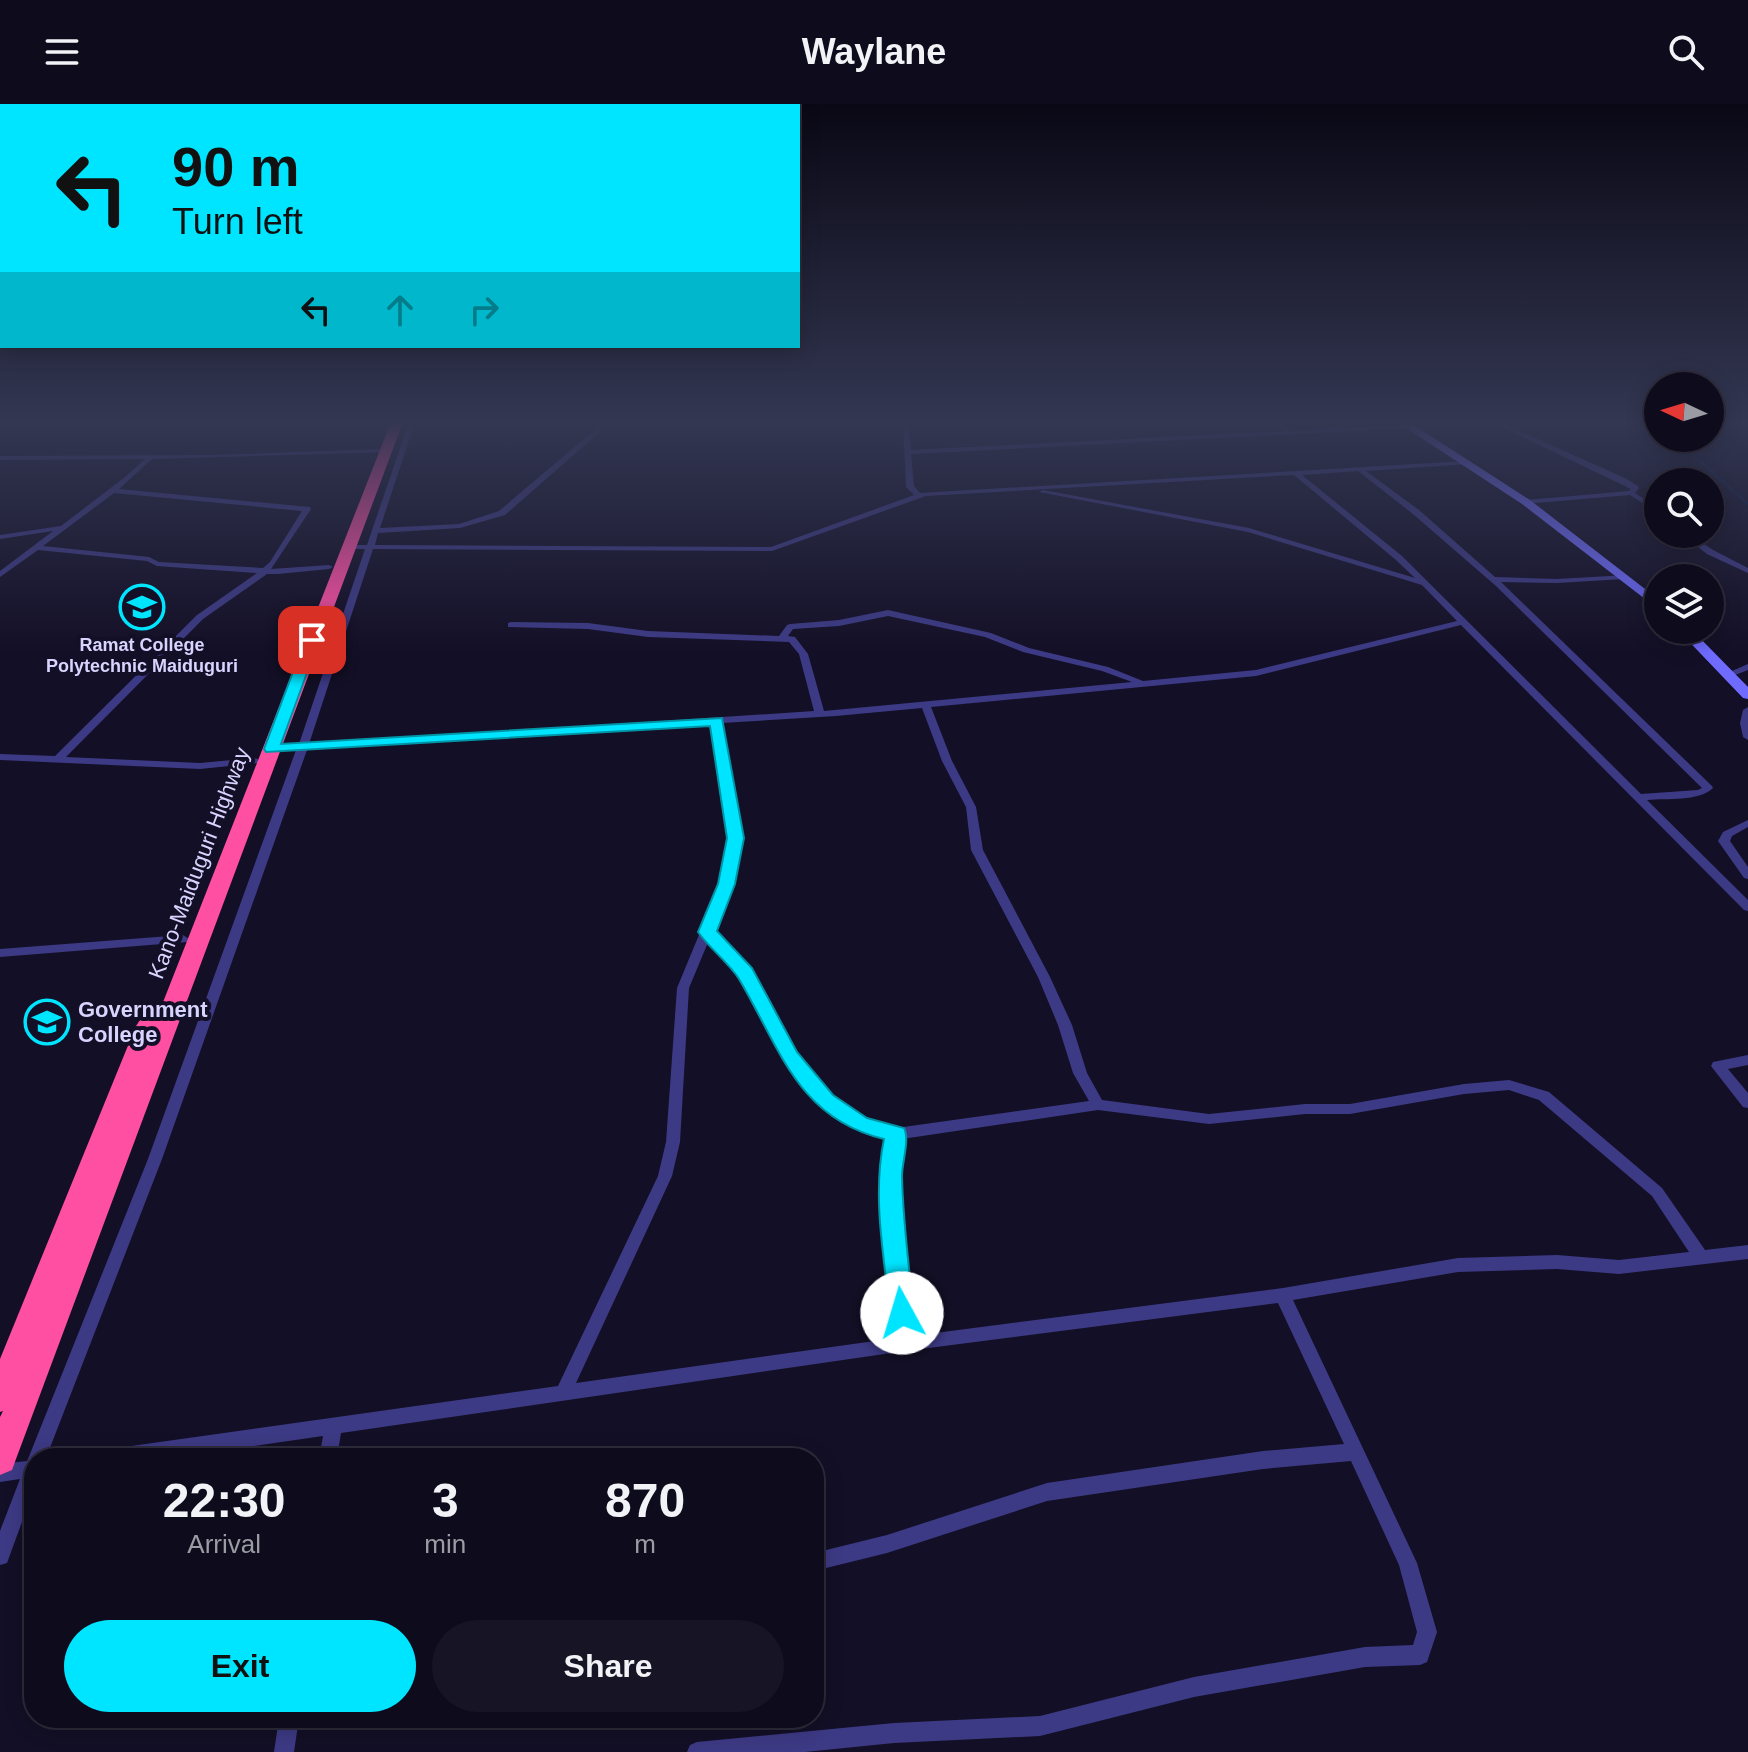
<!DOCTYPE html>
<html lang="en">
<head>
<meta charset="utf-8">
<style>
	body { margin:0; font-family:Helvetica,sans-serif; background:#171425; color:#f1f3f6; height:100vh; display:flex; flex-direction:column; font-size:30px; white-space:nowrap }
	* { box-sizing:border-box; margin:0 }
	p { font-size:26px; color:#9b9ba3 }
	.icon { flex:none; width:44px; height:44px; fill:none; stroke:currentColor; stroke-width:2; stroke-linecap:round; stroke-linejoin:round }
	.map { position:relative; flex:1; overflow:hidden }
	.panel { position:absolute; left:24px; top:1344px; width:800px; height:280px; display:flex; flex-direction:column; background:#0e0b1c; border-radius:32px; box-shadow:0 4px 20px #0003,0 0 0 2px #2e2b3b }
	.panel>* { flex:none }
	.top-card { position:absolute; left:0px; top:0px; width:800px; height:244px; box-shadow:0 4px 20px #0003,0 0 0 2px #2e2b3b; background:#00e5ff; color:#111; overflow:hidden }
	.needle { width:52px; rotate:274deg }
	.fabs { position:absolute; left:1644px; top:268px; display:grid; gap:16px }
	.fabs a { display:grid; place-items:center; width:80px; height:80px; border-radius:50%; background:#0e0b1c; box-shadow:0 4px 20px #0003,0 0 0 2px #2e2b3b; font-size:40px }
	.pin { position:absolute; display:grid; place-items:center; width:68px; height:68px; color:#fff; margin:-34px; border-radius:16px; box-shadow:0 4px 12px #0006 }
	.me { position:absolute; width:88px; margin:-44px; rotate:354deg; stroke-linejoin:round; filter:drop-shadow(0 0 6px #0008) }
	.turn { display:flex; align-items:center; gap:28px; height:168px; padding:0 40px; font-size:36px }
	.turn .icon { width:104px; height:104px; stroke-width:2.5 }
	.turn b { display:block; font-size:56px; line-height:68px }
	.lanes { display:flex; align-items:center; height:76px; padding:0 40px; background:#0003; justify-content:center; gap:40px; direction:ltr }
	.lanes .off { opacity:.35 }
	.eta { display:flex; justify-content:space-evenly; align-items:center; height:136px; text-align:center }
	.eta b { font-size:48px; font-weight:700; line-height:56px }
	.primary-button { display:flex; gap:16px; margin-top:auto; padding:16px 40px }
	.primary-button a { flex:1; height:92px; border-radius:48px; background:#00e5ff; color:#111; font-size:32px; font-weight:700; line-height:92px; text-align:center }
	.primary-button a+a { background:#171425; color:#f1f3f6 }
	header { display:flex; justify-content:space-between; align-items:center; height:104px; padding:0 40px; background:#0e0b1c; font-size:36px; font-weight:700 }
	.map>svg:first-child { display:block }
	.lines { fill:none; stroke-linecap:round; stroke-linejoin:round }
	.stream { stroke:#0a1f44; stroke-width:2 }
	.street { fill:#3d3a85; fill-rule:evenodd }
	.secondary { fill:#6f6bff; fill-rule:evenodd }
	.highway { fill:#ff4fa3; fill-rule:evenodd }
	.route { fill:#00e5ff; stroke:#0095a6; stroke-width:2 }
	.labels { text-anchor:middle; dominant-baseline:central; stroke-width:8; stroke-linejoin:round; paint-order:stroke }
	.far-poi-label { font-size:18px; font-weight:bold; fill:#d9d4ff; stroke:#130f26 }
	.street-label { font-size:22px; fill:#d9d4ff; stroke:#130f26 }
	.poi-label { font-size:22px; font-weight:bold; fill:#d9d4ff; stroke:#130f26; text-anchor:start }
</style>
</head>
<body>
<header><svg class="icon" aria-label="menu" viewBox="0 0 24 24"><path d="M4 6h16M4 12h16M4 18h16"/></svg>Waylane<svg class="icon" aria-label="search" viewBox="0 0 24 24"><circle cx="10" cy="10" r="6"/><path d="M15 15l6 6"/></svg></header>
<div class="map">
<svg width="1748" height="1648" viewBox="0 0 1748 1648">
	<rect width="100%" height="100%" fill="#130f26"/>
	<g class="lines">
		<path class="stream" d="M1587 318 1658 330
			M1668 334 1690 348 1748 400"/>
		<path class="street" d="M409 318H415L380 424 459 420 499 407 604 318H611L505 411 460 424 378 429 375 441 771 443 914 391 906 383 903 318H909L911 346 1283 327 1275 318H1282L1290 327 1410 321 1413 323 1412 324 911 350 914 382 920 389 1467 357 1469 358V360L1366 367 1419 406 1495 473 1557 475 1627 471 1628 473 1624 475 1557 479 1501 478 1712 682 1713 684C1698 698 1667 694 1647 696L1748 796V807L1744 806 1461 521 1256 572 931 603 952 657 976 703 983 746 1050 873 1072 921 1087 969 1102 996 1209 1010 1305 1000H1350L1464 980 1509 976 1549 988 1662 1084 1705 1146 1748 1141V1155L1619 1170 1557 1165 1458 1168 1293 1196 1417 1459 1437 1528 1427 1558 1420 1561 1365 1563 1194 1593 1040 1632 894 1639 805 1648H687L690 1641 697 1638 894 1619 1040 1612 1194 1573 1365 1543 1413 1541 1417 1528 1399 1461 1351 1357 1263 1365 1047 1397 887 1449 814 1467V1449L887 1431 1047 1379 1263 1347 1344 1340 1278 1199 905 1247 341 1329 337 1354H319L323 1332 170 1354H101L104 1348 110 1345 558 1282 658 1072 666 1038 677 884 720 780 730 734 713 620 307 646 162 1055 46 1354H34V1385L7 1459 0 1461V1427L20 1375 0 1378V1360L27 1357 28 1355 148 1055 296 646 271 648 266 645 271 642 299 640 365 445H348L344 443 348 441H367ZM1358 367 1413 410 1496 482 1702 684 1698 686 1641 690 1402 452 1302 371ZM1294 371 1396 456 1415 474 1249 424 1043 386 1039 388 1248 428 1422 481 1457 517 1256 566 1143 577 1108 563 1029 544 991 529 888 506 839 516 790 520 787 521 779 532 648 527 588 519 511 518 508 519V523L588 525 648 533 789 538 799 550 814 607 309 640 373 445 772 447 926 392ZM888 512 985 533 1023 548 1102 567 1132 578 824 607 808 550 795 533 788 532 793 525 839 522ZM922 604 942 657 966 703 971 746 1038 873 1058 921 1073 969 1089 997 896 1024 865 1017 831 992 794 949 749 866 713 826 732 780 742 734 722 619 836 612ZM709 836 740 871 784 955 821 1000 856 1025 888 1034C878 1101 889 1167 896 1234L576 1279 672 1072 680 1038 689 884ZM1509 986 1539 996 1652 1092 1689 1148 1619 1156 1557 1151 1458 1154 1283 1184 912 1232C904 1166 893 1101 902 1035L1098 1006 1209 1020 1305 1010H1350L1464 990Z
			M1491 318H1499L1625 374 1638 382 1639 384 1635 389 1658 404V409L1630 391 1523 400 1522 398 1526 396 1629 387 1631 385Z
			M386 345 388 346V348L152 355 119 385 310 403 311 405 271 465 329 461 333 463 329 465 278 470H267L203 515 66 653 200 659 254 654 258 655V659L200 665 0 656V650L55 652 197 511 257 469 157 462 147 457 38 446 0 473V467L53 427 0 435V431L61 422 125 373 145 355 0 356V352L211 351ZM114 389 302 407 270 458 263 464 159 458 149 453 43 442Z
			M1681 430H1690L1713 446 1748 464V469L1707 450Z
			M1748 560V566L1730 573 1725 570Z
			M1748 603V636L1743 633 1740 619 1743 606Z
			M1748 716V723L1732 732 1730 737 1748 763V775L1744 774 1718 737 1723 728Z
			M183 831 189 835 187 838 0 853V845Z
			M1748 951V961L1728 965 1748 989V1004L1743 1003 1711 962 1713 958Z
			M279 1614H299L294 1648H274Z"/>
		<path class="secondary" d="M1397 318H1409L1530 396 1658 495V505L1522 400Z
			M1678 526H1692L1748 583V595L1743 594Z"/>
		<path class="highway" d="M391 318H403L16 1355 12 1366 0 1371V1313L3 1307 0 1308V1255L136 922 140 916 148 913 156 916Z"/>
	</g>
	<linearGradient id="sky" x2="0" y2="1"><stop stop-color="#0a0815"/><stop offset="0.58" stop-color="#333752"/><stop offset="1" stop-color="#333752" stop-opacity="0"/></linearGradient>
	<rect width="1748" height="549" fill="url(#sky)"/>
	<path class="route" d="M312 532 319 536 281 640 722 614 744 734 735 780 717 827 752 864 797 948 833 991 867 1014 904 1024C910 1036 902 1058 902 1072 903 1119 909 1164 914 1209L911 1217 902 1220 893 1217 890 1209C884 1152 872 1092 884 1035 797 1014 780 944 739 875 728 858 710 845 698 828L718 780 727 734 710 622 266 648 264 645 305 536Z"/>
	<defs>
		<g id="school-ring" transform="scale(2.3)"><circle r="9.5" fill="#130f26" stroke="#00e5ff" stroke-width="1.5"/><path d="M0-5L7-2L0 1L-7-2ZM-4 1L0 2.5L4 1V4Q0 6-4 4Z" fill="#00e5ff"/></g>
	</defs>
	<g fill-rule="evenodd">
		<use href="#school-ring" x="142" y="503"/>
		<use href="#school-ring" x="47" y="918"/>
	</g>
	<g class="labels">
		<g class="far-poi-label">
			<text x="142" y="541">Ramat College<tspan x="142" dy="21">Polytechnic Maiduguri</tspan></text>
		</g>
		<g class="street-label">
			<text transform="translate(199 759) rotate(-69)">Kano-Maiduguri Highway</text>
		</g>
		<g class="poi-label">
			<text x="78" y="905">Government<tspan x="78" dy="25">College</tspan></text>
		</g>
	</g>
</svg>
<div class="fabs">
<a><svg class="needle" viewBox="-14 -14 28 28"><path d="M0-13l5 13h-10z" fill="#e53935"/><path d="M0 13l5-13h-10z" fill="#9b9ba3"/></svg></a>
<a><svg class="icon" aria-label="search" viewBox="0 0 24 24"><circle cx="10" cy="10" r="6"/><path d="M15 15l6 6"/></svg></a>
<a><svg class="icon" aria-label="layers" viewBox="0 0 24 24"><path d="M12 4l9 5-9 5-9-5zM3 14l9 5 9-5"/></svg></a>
</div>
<div class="pin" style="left:312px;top:536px;background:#d93025"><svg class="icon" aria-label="arrive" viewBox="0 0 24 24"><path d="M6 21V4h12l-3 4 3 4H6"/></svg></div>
<svg class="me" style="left:902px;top:1209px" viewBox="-20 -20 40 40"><circle r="19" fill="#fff"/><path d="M0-13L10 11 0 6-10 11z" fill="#00e5ff"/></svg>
<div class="top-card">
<div class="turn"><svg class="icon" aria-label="left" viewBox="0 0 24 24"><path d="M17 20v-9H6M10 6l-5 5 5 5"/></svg><div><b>90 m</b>Turn left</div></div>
<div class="lanes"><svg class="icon" aria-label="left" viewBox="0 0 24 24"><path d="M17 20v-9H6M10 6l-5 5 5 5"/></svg><svg class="icon off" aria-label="ahead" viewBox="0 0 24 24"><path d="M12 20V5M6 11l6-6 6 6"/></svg><svg class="icon off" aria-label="right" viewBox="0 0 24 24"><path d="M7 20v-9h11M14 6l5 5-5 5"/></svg></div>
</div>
<section class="panel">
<div class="eta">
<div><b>22:30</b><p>Arrival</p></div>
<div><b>3</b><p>min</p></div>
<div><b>870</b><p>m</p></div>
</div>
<div class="primary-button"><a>Exit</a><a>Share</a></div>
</section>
</div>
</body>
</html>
